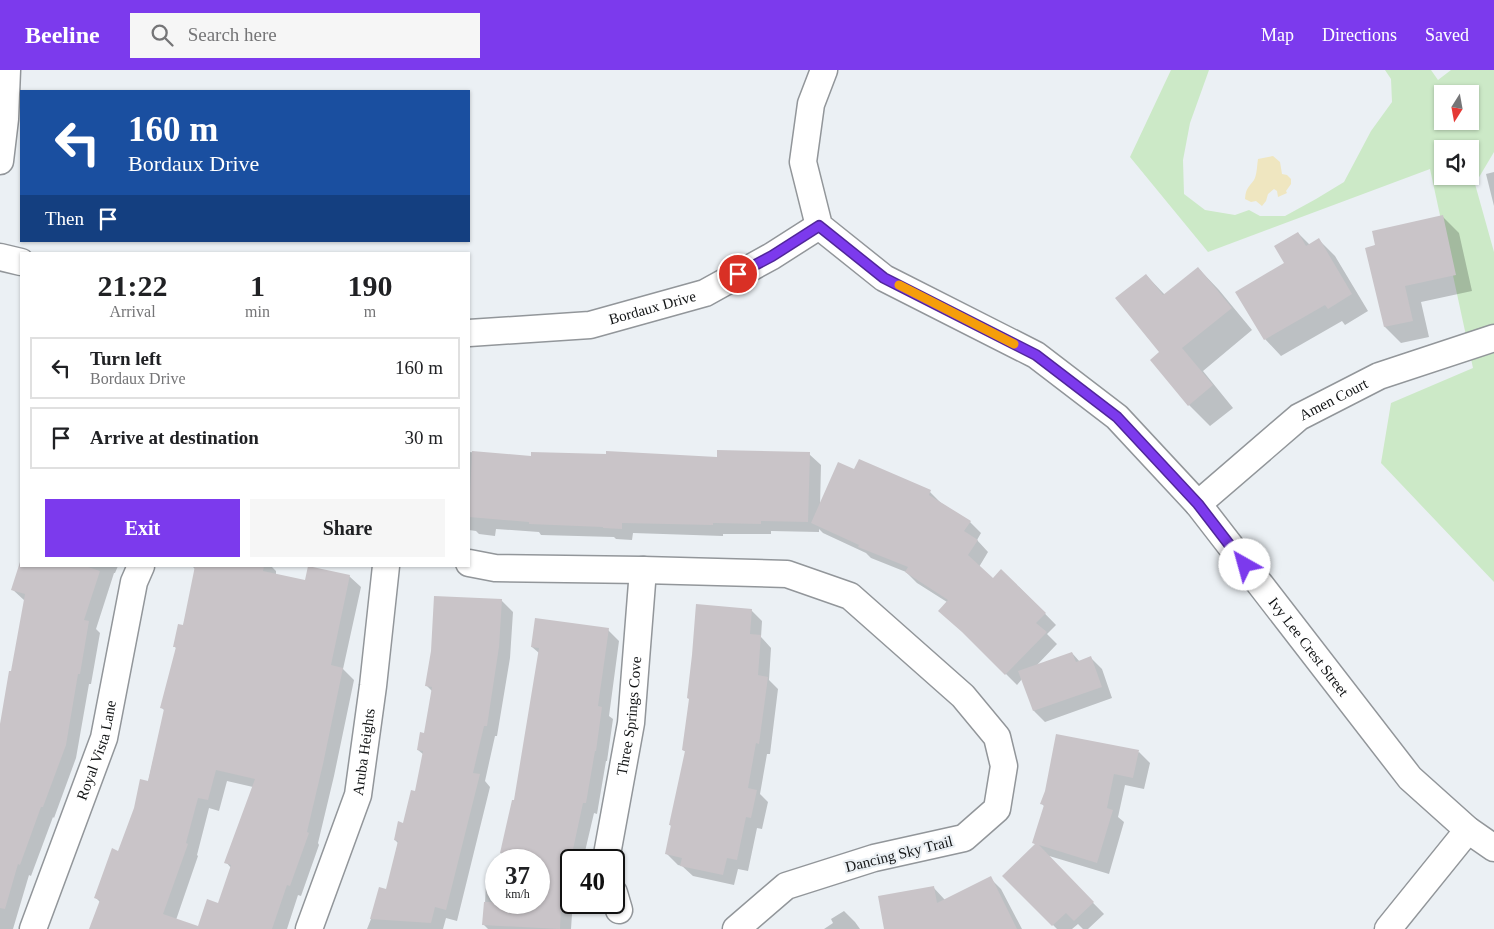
<!DOCTYPE html>
<html lang="en">
<head>
<meta charset="utf-8">
<style>
	body { margin:0; font-family:"Times New Roman",serif; background:#f6f6f6; color:#202124; height:100vh; display:flex; flex-direction:column; font-size:19px; white-space:nowrap }
	* { box-sizing:border-box; margin:0 }
	p { font-size:16px; color:#757577 }
	.icon { flex:none; width:28px; height:28px; fill:none; stroke:currentColor; stroke-width:2; stroke-linecap:round; stroke-linejoin:round }
	.map { position:relative; flex:1; overflow:hidden }
	.details { position:absolute; left:20px; top:182px; width:450px; height:315px; display:flex; flex-direction:column; background:#fff; border-radius:0px; box-shadow:0 1px 4px #0004 }
	.details>* { flex:none }
	.hud { position:absolute; left:20px; top:20px; width:450px; height:152px; border-radius:0px; box-shadow:0 1px 4px #0004; background:#1a4fa0; color:#fff; overflow:hidden }
	.needle { width:32px; rotate:191deg }
	.buttons { position:absolute; left:1434px; top:15px; display:grid; gap:10px }
	.buttons a { display:grid; place-items:center; width:45px; height:45px; border-radius:0px; background:#fff; box-shadow:0 1px 4px #0004; font-size:25px }
	.speed { position:absolute; left:485px; top:779px; display:flex; gap:10px; font-size:25px; font-weight:700; text-align:center }
	.speed>* { display:grid; place-content:center; width:65px; height:65px; border-radius:50%; background:#fff; box-shadow:0 1px 4px #0004; line-height:1 }
	.speed small { font-size:12px; font-weight:400 }
	.speed .limit { border:2px solid #111; border-radius:8px; background:#fff; color:#111 }
	.pin { position:absolute; display:grid; place-items:center; width:42px; height:42px; color:#fff; margin:-21px; border:2px solid #fff; border-radius:50%; box-shadow:0 1px 5px #0007 }
	.me { position:absolute; width:55px; margin:-28px; rotate:322deg; stroke-linejoin:round; filter:drop-shadow(0 0 4px #0008) }
	.turn { display:flex; align-items:center; gap:18px; height:105px; padding:0 25px; font-size:22px }
	.turn .icon { width:65px; height:65px; stroke-width:2.5 }
	.turn b { display:block; font-size:35px; line-height:42px }
	.then { display:flex; align-items:center; height:48px; padding:0 25px; background:#0003; gap:10px; font-size:19px }
	.eta { display:flex; justify-content:space-evenly; align-items:center; height:85px; text-align:center }
	.eta b { font-size:30px; font-weight:800; line-height:35px }
	.action { display:flex; gap:10px; margin-top:auto; padding:10px 25px }
	.action a { flex:1; height:58px; border-radius:0px; background:#7c3aed; color:#fff; font-size:20px; font-weight:800; line-height:58px; text-align:center }
	.action a+a { background:#f6f6f6; color:#202124 }
	ul { padding:0; list-style:none }
	li { display:flex; align-items:center; gap:15px; height:62px; margin:0 10px 8px; padding:0 15px; border:2px solid #e0e0e0; border-radius:0px }
	li div { flex:1 }
	li b { display:block; font-size:19px }
	li em { font-style:normal }
	header { display:flex; align-items:center; gap:30px; box-sizing:border-box; height:70px; padding:0 25px; background:#7c3aed; color:#fff }
	header strong { font-size:24px }
	nav { display:flex; gap:28px; margin-inline-start:auto; font-size:18px }
	.search { width:350px; height:45px; background:#f6f6f6; display:flex; align-items:center; gap:12px; box-sizing:border-box; padding:0 18px; border-radius:0px; color:#757577; font-size:19px }
	.map>svg:first-child { display:block }
	.green { fill:#cce9c7; fill-rule:evenodd }
	.sand { fill:#efe6c0 }
	.shadow { fill:#0003; fill-rule:evenodd }
	.building { fill:#c9c4c8; fill-rule:evenodd }
	.lines { fill:none; stroke-linecap:round; stroke-linejoin:round }
	.minor-casing { stroke:#92969a; stroke-width:29 }
	.minor { stroke:#fff; stroke-width:26 }
	.route-casing { stroke:#51269a; stroke-width:12 }
	.route { stroke:#7c3aed; stroke-width:9 }
	.slow { stroke:#f59e0b; stroke-width:9 }
	.labels { text-anchor:middle; dominant-baseline:central; stroke-width:4.5; stroke-linejoin:round; paint-order:stroke }
	.street-label { font-size:15px; fill:#111314; stroke:#ebf0f4 }
</style>
</head>
<body>
<header>
<strong>Beeline</strong>
<div class="search"><svg class="icon" aria-label="search" viewBox="0 0 24 24"><circle cx="10" cy="10" r="6"/><path d="M15 15l6 6"/></svg>Search here</div>
<nav><a>Map</a><a>Directions</a><a>Saved</a></nav>
</header>
<div class="map">
<svg width="1494" height="859" viewBox="0 0 1494 859">
	<rect width="100%" height="100%" fill="#ebf0f4"/>
	<path class="green" d="M1171 0H1209L1190 53 1183 90 1184 124 1205 140 1235 145 1249 140 1260 146H1285L1316 129 1344 112 1371 61 1392 32 1391 9 1385 0H1431L1438 10 1451 0H1494V82L1475 114 1494 182V512L1381 393 1391 333 1473 298 1430 99 1208 182 1130 87ZM1442 24H1470V51H1442ZM1442 79H1470V106H1442Z"/>
	<path class="sand" d="M1273 86 1280 92 1282 104 1287 105 1291 109V114L1286 121 1287 123 1278 127 1277 121 1274 119 1268 124 1266 131 1262 136 1256 131 1251 132 1245 129C1246 118 1248 118 1254 110 1257 105 1257 95 1258 89Z"/>
	<path class="shadow" d="M1494 102V136L1486 104Z
		M1442 146 1459 163 1472 221 1421 232 1429 267 1401 273 1385 257 1367 179Z
		M1298 163 1310 175 1319 170 1335 186 1368 241 1345 255 1342 251 1281 286 1265 269 1286 194Z
		M1198 198 1219 220 1252 260 1203 301 1233 338 1210 356 1189 335 1161 283 1146 205 1165 225Z
		M469 382 532 387 718 388 809 384 821 395 820 436 855 401 930 422 941 433 970 452 981 463 977 470 988 482 979 497 993 509 1019 517 1056 555 1047 564 1057 574 1036 596 1072 583 1080 592 1091 588 1102 599 1112 628 1045 652 1034 641 1022 609 1017 615 975 573 947 532 917 513 906 502 871 488 866 483 823 463 819 459V462L771 461V464H723V466L633 463 632 470 616 469 614 467 541 465 539 462 496 459 495 466 479 464 476 461 469 460Z
		M21 495V496H118L115 503H114L96 559 100 563 91 614H89L76 688 54 748 53 747 31 806 29 805 13 859H0V662L12 603 25 531 12 519Z
		M192 496H271L276 501V505L306 511 349 506 361 517 343 599 354 610 334 706 318 773 319 775 301 826 298 825 287 859H91L101 833 95 827 119 782 148 712 165 641 162 638 177 579 174 576 183 557 196 500ZM227 711 253 717 226 792 231 798 219 834 199 858 176 850 198 786 197 785 209 738 219 741Z
		M501 530 513 542 510 588 497 666H495L485 711 490 717 457 851 446 848 443 859H367L373 844 387 820 398 773 395 770 404 754 416 723 424 685 418 680 425 665 432 621 426 615Z
		M751 540 762 551 761 567 771 578 769 610 778 619 770 684H767L760 724 768 732 762 759 757 758 748 801 738 799 734 815 693 806 682 796 678 795 667 784 672 757 670 755 686 682 683 680Z
		M608 560 619 571 609 646 613 649 607 691H606L597 744 594 743 583 790H571V832H575L574 844H572L571 859H488L484 855 486 812H495L496 807V832H539V790H500L513 731H515L539 583 532 577Z
		M1139 682 1150 693 1144 719 1125 715 1118 747 1124 752 1109 804 1046 785 1104 844 1088 859H1083L1078 854 1072 859H1057L1004 806 1036 775 1034 773 1045 737 1042 734Z
		M990 808 1001 819 1022 859H885L933 817 945 830Z
		M844 841 855 852 860 859H824L833 853 831 849Z"/>
	<path class="building" d="M1443 145 1456 205 1405 216 1413 251 1384 257 1365 178 1375 175 1372 161Z
		M1298 162 1306 176 1319 168 1352 224 1328 239 1325 235 1264 270 1235 222 1284 193 1274 176Z
		M1198 197 1232 238 1182 278 1213 315 1188 336 1150 290 1159 282 1115 228 1146 204 1163 225Z
		M717 380 810 382 808 452 761 451V454L713 453V455L622 453V459L603 458V457L529 454V452L469 447 472 381 531 386V382L606 384V381L717 387Z
		M859 389 931 420 929 425 971 451 964 461 978 470 968 485 993 508 1001 499 1046 543 1036 553 1047 562 1005 605 962 562 938 541 948 530 905 502 908 497 858 477 859 475 811 453 838 392 854 399Z
		M20 492 21 493V496H85L100 501 84 550 89 551 80 604H78L66 675 43 737H41L20 795 18 794 5 839 0 838V654L9 601H11L25 524 11 520Z
		M195 496H264L263 501 305 510 308 496 350 505 331 595 343 598 323 694 307 762 309 763 290 816 287 815 272 859H89L100 830 94 828 112 778 118 781 134 738 140 709 148 711 164 639 160 638 176 577H173L178 554 183 555ZM216 700 255 709 224 793 231 795 218 833 207 829 198 856 163 844 188 774 186 773 198 728 208 730Z
		M434 526 502 529 499 577 487 656H484L473 703 480 704 446 840 435 837 431 853 370 849 379 817 386 819 398 771 394 770 398 751 403 753 411 720 415 721 423 681 417 680 420 662 424 663 432 617 425 616 431 581Z
		M696 534 752 539 750 564 761 565 758 605 768 607 759 674 756 673 748 718 757 720 751 748 746 747 737 790 727 788 723 805 680 796 682 788 665 784 671 755H669L685 681 682 680 689 629 687 628 692 585Z
		M535 548 609 558 598 636 602 637 596 681H595L586 733H583L569 798 565 797 563 834H561L560 859 482 855 484 832H539V790L500 783 512 730H514L539 578 531 577Z
		M1072 582 1076 592 1091 586 1102 617 1033 641 1018 601Z
		M1056 664 1139 680 1133 708 1114 704 1107 738 1113 740 1097 793 1039 775 1094 832 1074 851 1066 843 1052 856 1002 806 1035 774 1032 773 1044 735 1040 734 1045 721Z
		M991 806 1017 859H884L878 826 934 816 937 833Z"/>
	<g class="lines">
		<g class="minor-casing">
			<g id="minor">
				<path id="s1" d="M824 0 811 34 803 92 819 156 884 208 1036 285 1117 347 1198 434 1410 708 1468 760 1494 778"/>
				<path d="M0 91 5 49 7 0"/>
				<path d="M0 187 21 192"/>
				<path id="s2" d="M469 263 590 255 705 223 772 186 819 156"/>
				<path id="s3" d="M1198 434 1299 347 1379 306 1494 268"/>
				<path d="M469 493 495 498 643 500 787 504 850 526 963 626 997 667 1004 696 997 739 964 768 874 788 786 816 736 859"/>
				<path id="s4" d="M606 790 631 653 643 500"/>
				<path d="M614 823 619 840"/>
				<path id="s5" d="M33 859 104 668 134 512 141 496"/>
				<path id="s6" d="M309 859 358 725 373 616 386 496"/>
				<path d="M1388 859 1468 760"/>
			</g>
		</g>
		<use href="#minor" class="minor"/>
	</g>
	<g class="lines">
		<g class="route-casing">
			<path id="route" d="M738 204 772 186 819 156 884 208 1036 285 1117 347 1198 434 1245 495"/>
		</g>
		<use href="#route" class="route"/>
		<path class="slow" d="M899 215 1014 274"/>
	</g>
	<g class="labels">
		<g class="street-label">
			<text stroke="none"><textPath href="#s2" startOffset="186">Bordaux Drive</textPath></text>
			<text stroke="none"><textPath href="#s3" startOffset="172">Amen Court</textPath></text>
			<text stroke="none"><textPath href="#s1" startOffset="816">Ivy Lee Crest Street</textPath></text>
			<text stroke="none"><textPath href="#s4" startOffset="146">Three Springs Cove</textPath></text>
			<text stroke="none"><textPath href="#s5" startOffset="190">Royal Vista Lane</textPath></text>
			<text stroke="none"><textPath href="#s6" startOffset="186">Aruba Heights</textPath></text>
			<text transform="translate(899 784) rotate(-14)">Dancing Sky Trail</text>
		</g>
	</g>
</svg>
<div class="buttons">
<a><svg class="needle" viewBox="-14 -14 28 28"><path d="M0-13l5 13h-10z" fill="#e53935"/><path d="M0 13l5-13h-10z" fill="#757577"/></svg></a>
<a><svg class="icon" aria-label="sound" viewBox="0 0 24 24"><path d="M4 9h4l5-4v14l-5-4H4zM17 9q2 3 0 6"/></svg></a>
</div>
<div class="speed"><div>37<small>km/h</small></div><div class="limit">40</div></div>
<div class="pin" style="left:738px;top:204px;background:#d93025"><svg class="icon" aria-label="arrive" viewBox="0 0 24 24"><path d="M6 21V4h12l-3 4 3 4H6"/></svg></div>
<svg class="me" style="left:1245px;top:495px" viewBox="-20 -20 40 40"><circle r="19" fill="#fff"/><path d="M0-13L10 11 0 6-10 11z" fill="#7c3aed"/></svg>
<div class="hud">
<div class="turn"><svg class="icon" aria-label="left" viewBox="0 0 24 24"><path d="M17 20v-9H6M10 6l-5 5 5 5"/></svg><div><b>160 m</b>Bordaux Drive</div></div>
<div class="then">Then<svg class="icon" aria-label="arrive" viewBox="0 0 24 24"><path d="M6 21V4h12l-3 4 3 4H6"/></svg></div>
</div>
<section class="details">
<div class="eta">
<div><b>21:22</b><p>Arrival</p></div>
<div><b>1</b><p>min</p></div>
<div><b>190</b><p>m</p></div>
</div>
<ul>
<li><svg class="icon" aria-label="left" viewBox="0 0 24 24"><path d="M17 20v-9H6M10 6l-5 5 5 5"/></svg><div><b>Turn left</b><p>Bordaux Drive</p></div><em>160 m</em></li>
<li><svg class="icon" aria-label="arrive" viewBox="0 0 24 24"><path d="M6 21V4h12l-3 4 3 4H6"/></svg><div><b>Arrive at destination</b></div><em>30 m</em></li>
</ul>
<div class="action"><a>Exit</a><a>Share</a></div>
</section>
</div>
</body>
</html>
